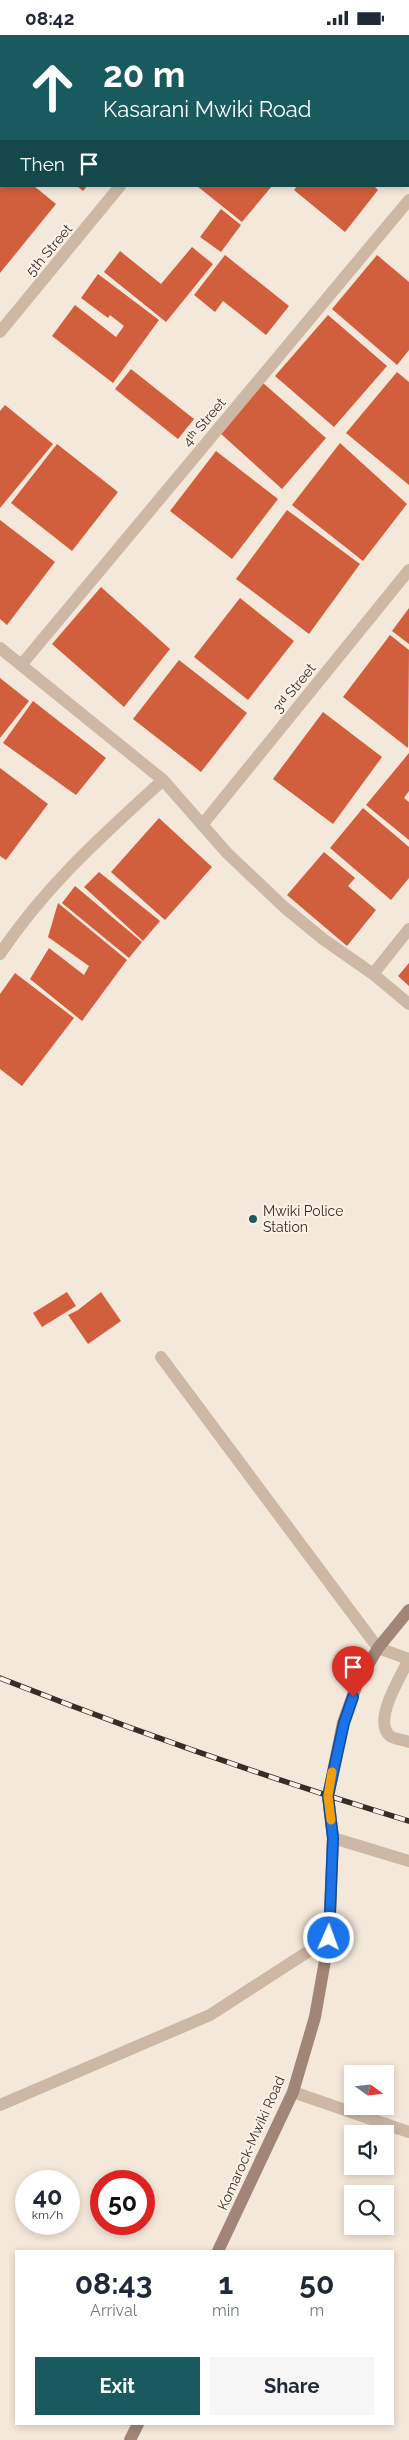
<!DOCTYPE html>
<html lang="en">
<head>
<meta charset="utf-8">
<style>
	body { margin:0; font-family:Raleway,sans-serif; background:#f6f6f7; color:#1f2937; height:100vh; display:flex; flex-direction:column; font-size:19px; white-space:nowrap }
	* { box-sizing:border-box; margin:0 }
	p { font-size:16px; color:#747a83 }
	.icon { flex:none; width:28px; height:28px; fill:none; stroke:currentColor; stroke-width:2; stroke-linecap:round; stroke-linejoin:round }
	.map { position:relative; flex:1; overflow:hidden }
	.drawer { position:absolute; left:15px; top:2215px; width:379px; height:175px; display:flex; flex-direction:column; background:#fff; border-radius:0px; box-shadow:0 2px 8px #0003 }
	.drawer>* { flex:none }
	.top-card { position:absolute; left:0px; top:0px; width:410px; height:152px; box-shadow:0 2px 8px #0003; background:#195a5e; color:#fff; overflow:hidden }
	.needle { width:32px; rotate:105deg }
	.controls { position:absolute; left:344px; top:2030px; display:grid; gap:10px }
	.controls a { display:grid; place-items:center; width:50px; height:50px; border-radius:0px; background:#fff; box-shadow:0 2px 8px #0003; font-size:25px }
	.speed { position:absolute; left:15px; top:2135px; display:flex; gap:10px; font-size:25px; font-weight:700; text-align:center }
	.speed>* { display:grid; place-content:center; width:65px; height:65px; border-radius:50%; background:#fff; box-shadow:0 2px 8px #0003; line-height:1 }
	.speed small { font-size:12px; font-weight:400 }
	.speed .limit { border:8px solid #d22; background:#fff; color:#111 }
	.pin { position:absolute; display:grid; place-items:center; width:42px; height:42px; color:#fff; margin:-51px -21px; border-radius:50% 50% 50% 0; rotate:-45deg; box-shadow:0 0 5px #0007 }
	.pin .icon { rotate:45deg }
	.me { position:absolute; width:55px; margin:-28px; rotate:2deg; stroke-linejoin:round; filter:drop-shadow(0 0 4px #0008) }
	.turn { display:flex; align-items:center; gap:18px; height:105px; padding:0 20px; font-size:22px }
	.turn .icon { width:65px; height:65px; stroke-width:2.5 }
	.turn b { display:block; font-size:35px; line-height:42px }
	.then { display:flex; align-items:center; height:48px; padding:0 20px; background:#0003; gap:10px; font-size:19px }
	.eta { display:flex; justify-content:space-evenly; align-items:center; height:85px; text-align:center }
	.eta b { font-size:30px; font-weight:700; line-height:35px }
	.cta { display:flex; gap:10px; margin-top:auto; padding:10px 20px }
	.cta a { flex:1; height:58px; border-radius:0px; background:#195a5e; color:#fff; font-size:20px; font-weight:700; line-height:58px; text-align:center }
	.cta a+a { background:#f6f6f7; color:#1f2937 }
	.status { display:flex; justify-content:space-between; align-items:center; height:35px; padding:0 25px; background:#fff; direction:ltr }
	.status svg { height:14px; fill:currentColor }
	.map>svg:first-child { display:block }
	.building { fill:#d15e3c }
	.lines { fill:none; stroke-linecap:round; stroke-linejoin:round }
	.lane { stroke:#cdb7a5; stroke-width:12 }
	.street { stroke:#cdb7a5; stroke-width:12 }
	.secondary { stroke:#a18576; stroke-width:12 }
	.rail-casing { stroke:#382c27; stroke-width:5.5 }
	.rail { stroke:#fbf2e7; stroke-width:4; stroke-dasharray:11; stroke-linecap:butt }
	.route-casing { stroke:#114b97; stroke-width:12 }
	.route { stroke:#1a73e8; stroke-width:9 }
	.slow { stroke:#f59e0b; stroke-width:9 }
	.poi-dot { fill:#195a5e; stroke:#fbf2e7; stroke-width:2 }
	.labels { text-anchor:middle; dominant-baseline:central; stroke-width:4; stroke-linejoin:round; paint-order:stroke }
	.street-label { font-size:14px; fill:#382c27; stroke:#fbf2e7 }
	.poi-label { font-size:14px; fill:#382c27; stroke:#fbf2e7; text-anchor:start }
</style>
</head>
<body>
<div class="status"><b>08:42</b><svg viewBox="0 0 49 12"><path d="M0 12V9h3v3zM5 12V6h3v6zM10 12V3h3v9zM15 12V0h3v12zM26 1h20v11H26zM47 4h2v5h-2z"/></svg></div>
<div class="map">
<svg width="409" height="2405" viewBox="0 0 409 2405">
	<rect width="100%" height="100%" fill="#f4e8da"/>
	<path class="building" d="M0 151H34L56 169 0 238Z
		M77 151H87L83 156Z
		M197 151H272L242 187Z
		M297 151H374L378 155 345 197 294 155Z
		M221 174 241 190 221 217 200 202Z
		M192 212 213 229 166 287 104 237 120 216 161 249Z
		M225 220 289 271 266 300 223 266 215 277 194 260Z
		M377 220 409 247V315L397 330 332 274Z
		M98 239 159 285 113 348 52 301 75 270 116 302 124 291 110 280 108 283 81 263Z
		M328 280 387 331 334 392 275 341Z
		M131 334 194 384 178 404 115 354Z
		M397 337 409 347V450L346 398Z
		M263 348 326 403 282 454 220 398Z
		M5 370 53 409 0 473V376Z
		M340 408 407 469 363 526 292 470Z
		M57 409 118 457 72 516 11 468Z
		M216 416 278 464 232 524 170 476Z
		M287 475 360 529 309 599 236 544Z
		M0 485 55 527 7 590 0 584Z
		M101 552 170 614 124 672 52 609Z
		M240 563 294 606 248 665 194 622Z
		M409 573V609L392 596Z
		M390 600 409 615 408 713 343 662Z
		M179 625 247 678 201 737 133 684Z
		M0 643 29 666 0 703Z
		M33 666 106 723 76 760 3 708Z
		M323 677 382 722 333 789 273 744Z
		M409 718V756L404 763 409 767V805L366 770Z
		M0 733 48 769 6 825 0 821Z
		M363 773 409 812V843L391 865 330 813Z
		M159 783 212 832 165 885 111 837Z
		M324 817 355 843 348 851 376 875 347 911 287 860Z
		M99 837 160 886 143 906 84 852Z
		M75 851 142 907 129 923 62 868Z
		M58 868 127 925 82 986 30 944 49 913 84 940 89 931 48 902Z
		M409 928V951L398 941Z
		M15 938 74 983 22 1051 0 1034V959Z
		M67 1257 76 1271 42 1292 33 1278Z
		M101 1257 121 1286 88 1309 68 1280 78 1275Z"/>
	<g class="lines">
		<path class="lane" d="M161 1322 378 1613 409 1624
			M409 1624C401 1641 372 1686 390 1701 394 1704 404 1705 409 1707
			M0 2070 210 1980 329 1903"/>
		<path class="street" d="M244 1 245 0
			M0 297 120 151
			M0 613 163 745 227 818 284 872 323 904 373 939 409 969
			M22 629 409 165
			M202 790 409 535
			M0 919C46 850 102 801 163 745
			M373 939 409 894
			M333 1803 409 1826
			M293 2057 409 2097"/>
		<path class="secondary" d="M218 2216 293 2057 315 1982 329 1903 333 1803 328 1761 343 1688 357 1649 378 1613 409 1575
			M130 2405 138 2389"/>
		<g class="rail-casing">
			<path id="rail" d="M0 1643C134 1696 271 1744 409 1786"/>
		</g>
		<use href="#rail" class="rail"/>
	</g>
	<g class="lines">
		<g class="route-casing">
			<path id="route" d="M329 1903 333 1803 328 1761 344 1688 353 1662"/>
		</g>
		<use href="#route" class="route"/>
		<path class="slow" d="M331 1785 328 1761 332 1737"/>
	</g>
	<circle class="poi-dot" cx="253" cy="1184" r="5"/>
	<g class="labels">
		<g class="street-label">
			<text transform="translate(49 215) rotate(-50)">5th Street</text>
			<text transform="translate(204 387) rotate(-50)">4ᵗʰ Street</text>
			<text transform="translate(294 653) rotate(-51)">3ʳᵈ Street</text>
			<text transform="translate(251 2108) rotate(-66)">Komarock-Mwiki Road</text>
		</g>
		<g class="poi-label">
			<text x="263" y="1176">Mwiki Police<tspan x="263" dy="16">Station</tspan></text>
		</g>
	</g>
</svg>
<div class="controls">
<a><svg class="needle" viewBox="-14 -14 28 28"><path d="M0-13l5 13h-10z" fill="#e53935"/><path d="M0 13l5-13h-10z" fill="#747a83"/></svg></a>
<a><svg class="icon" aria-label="sound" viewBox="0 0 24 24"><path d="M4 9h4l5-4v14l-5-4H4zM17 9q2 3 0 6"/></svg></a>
<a><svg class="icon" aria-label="search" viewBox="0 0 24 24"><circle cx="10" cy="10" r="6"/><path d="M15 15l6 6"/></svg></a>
</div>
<div class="speed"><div>40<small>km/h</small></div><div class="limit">50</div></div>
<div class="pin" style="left:353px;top:1662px;background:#d93025"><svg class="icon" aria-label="arrive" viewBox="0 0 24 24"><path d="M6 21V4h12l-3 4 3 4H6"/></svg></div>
<svg class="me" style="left:329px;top:1903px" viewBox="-20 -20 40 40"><circle r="17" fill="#1a73e8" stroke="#fff" stroke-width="3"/><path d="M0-11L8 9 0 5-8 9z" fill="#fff"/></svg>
<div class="top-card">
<div class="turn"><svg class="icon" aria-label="ahead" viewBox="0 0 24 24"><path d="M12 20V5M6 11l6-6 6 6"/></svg><div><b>20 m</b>Kasarani Mwiki Road</div></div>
<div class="then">Then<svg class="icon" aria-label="arrive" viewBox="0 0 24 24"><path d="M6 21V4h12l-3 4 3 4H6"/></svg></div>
</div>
<section class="drawer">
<div class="eta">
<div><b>08:43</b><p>Arrival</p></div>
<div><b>1</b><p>min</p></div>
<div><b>50</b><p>m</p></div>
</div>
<div class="cta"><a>Exit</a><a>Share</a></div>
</section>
</div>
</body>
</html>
